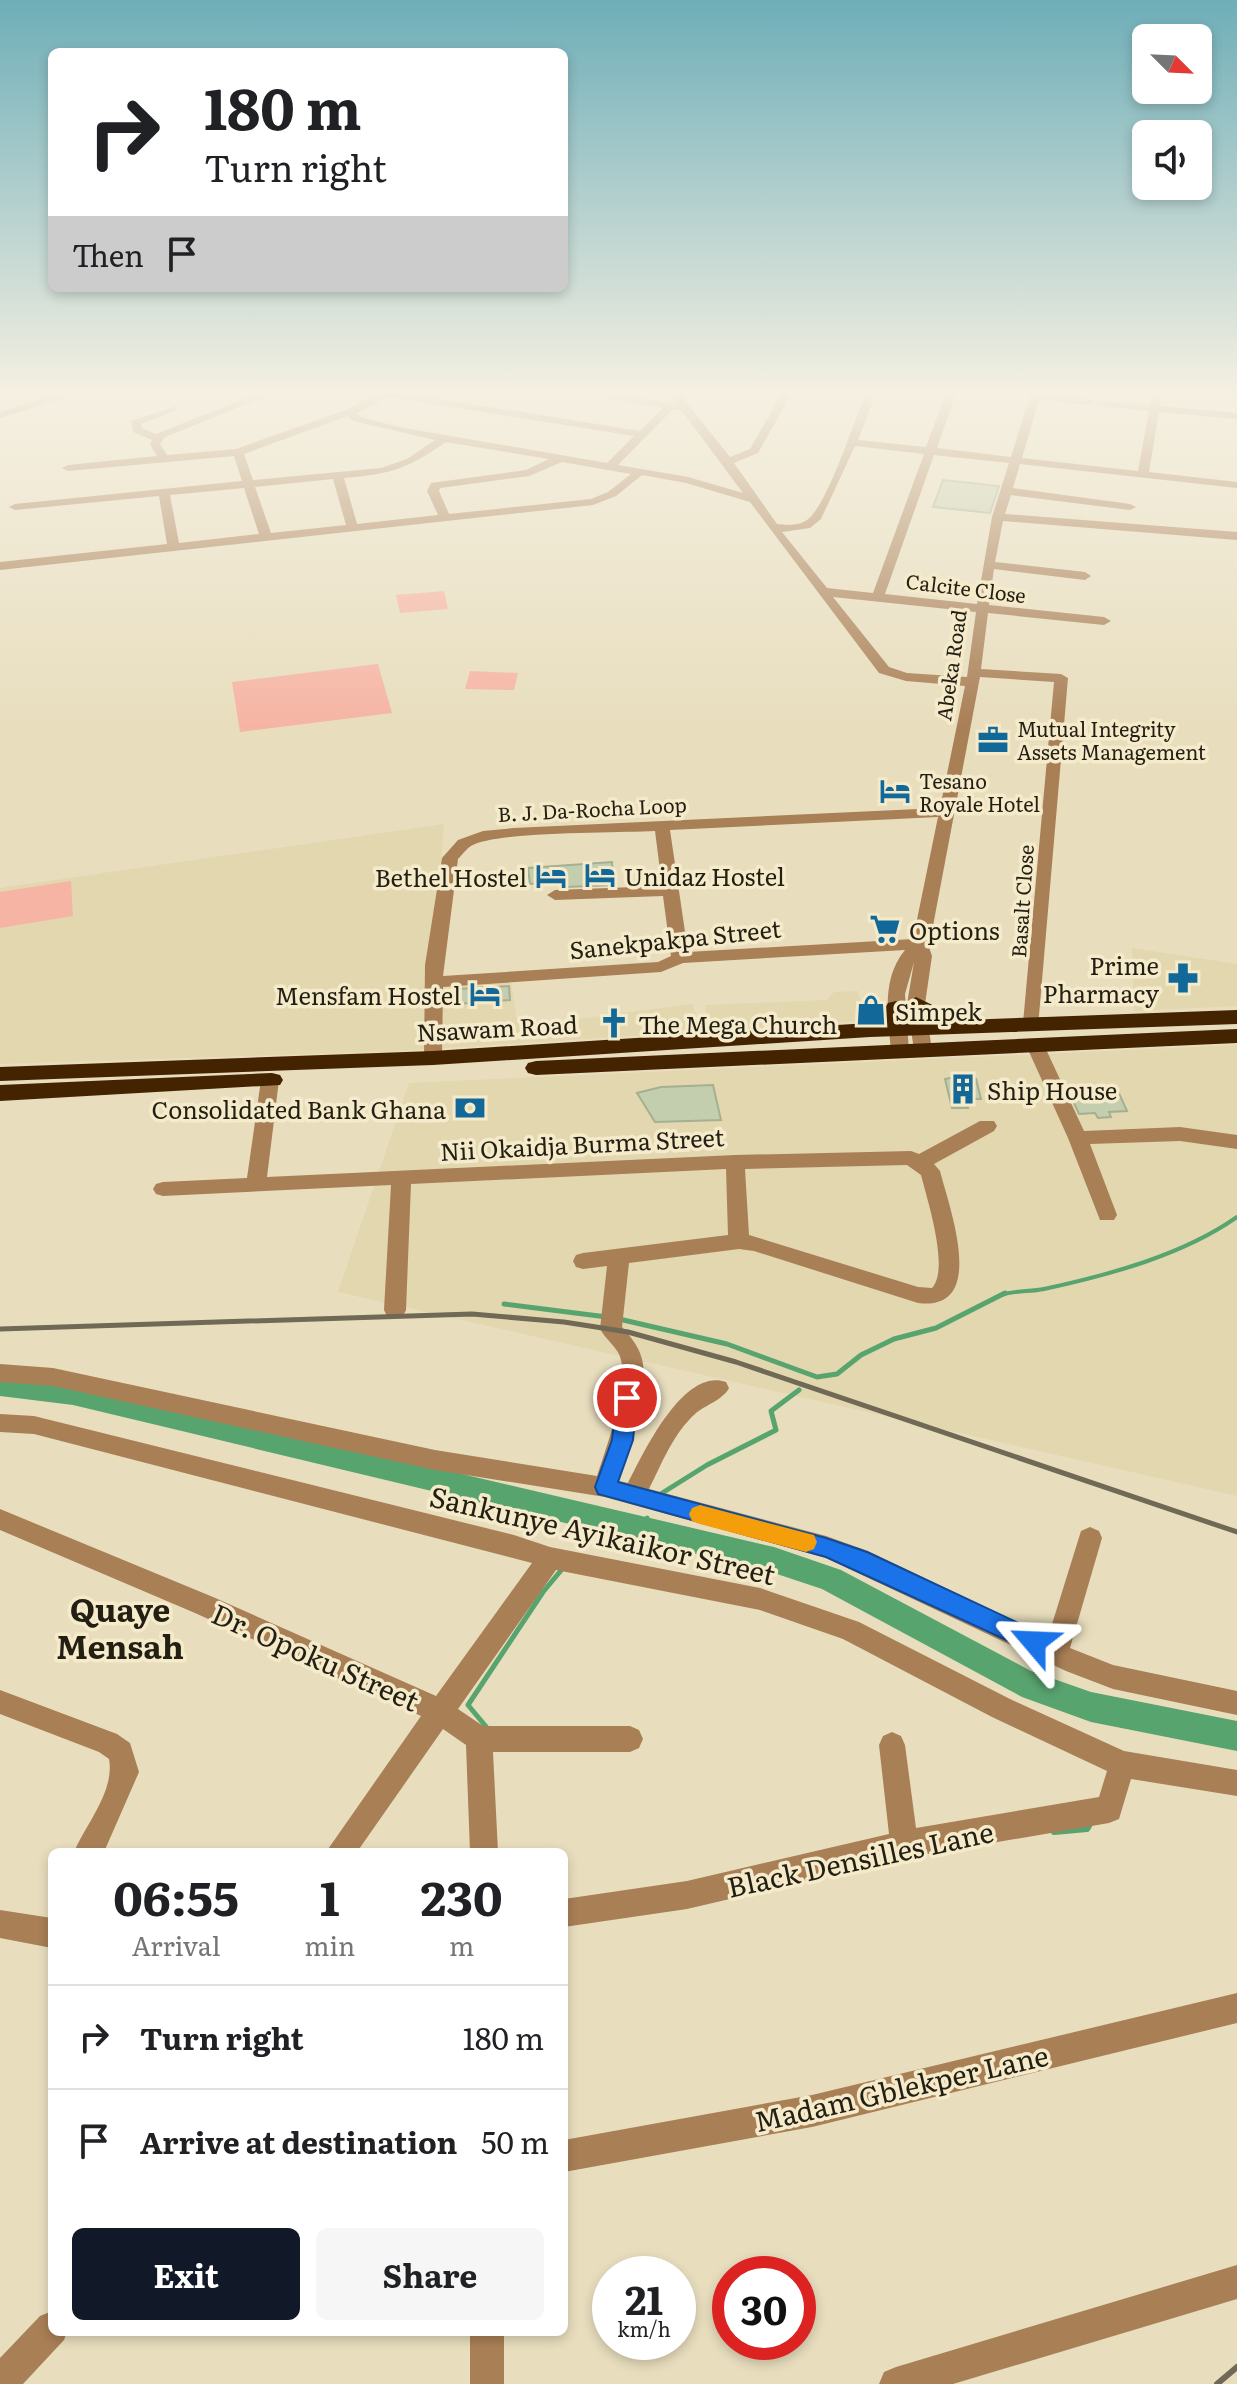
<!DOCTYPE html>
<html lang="en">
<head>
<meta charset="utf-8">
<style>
	body { margin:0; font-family:Literata,serif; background:#f6f6f6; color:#202124; height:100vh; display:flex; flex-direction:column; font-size:30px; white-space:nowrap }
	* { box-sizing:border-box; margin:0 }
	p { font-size:26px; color:#757577 }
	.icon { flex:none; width:44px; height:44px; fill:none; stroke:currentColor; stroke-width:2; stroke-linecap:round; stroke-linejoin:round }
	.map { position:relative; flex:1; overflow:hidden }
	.side { position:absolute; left:48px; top:1848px; width:520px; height:488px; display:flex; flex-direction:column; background:#fff; border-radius:12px; box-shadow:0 4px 12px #0003 }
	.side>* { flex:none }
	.banner { position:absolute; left:48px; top:48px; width:520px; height:244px; border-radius:12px; box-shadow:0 4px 12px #0003; background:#fff; color:#202124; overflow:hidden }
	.needle { width:52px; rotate:114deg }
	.fabs { position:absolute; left:1132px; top:24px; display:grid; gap:16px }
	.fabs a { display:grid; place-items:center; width:80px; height:80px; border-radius:12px; background:#fff; box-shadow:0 4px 12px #0003; font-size:40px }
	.speed { position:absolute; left:592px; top:2256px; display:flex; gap:16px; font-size:40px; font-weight:700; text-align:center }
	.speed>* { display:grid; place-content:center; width:104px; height:104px; border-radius:50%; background:#fff; box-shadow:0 4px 12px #0003; line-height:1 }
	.speed small { font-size:20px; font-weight:400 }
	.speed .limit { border:12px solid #d22; background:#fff; color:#111 }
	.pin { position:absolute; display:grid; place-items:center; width:68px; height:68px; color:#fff; margin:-34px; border:4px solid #fff; border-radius:50%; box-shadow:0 2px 8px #0007 }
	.me { position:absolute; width:88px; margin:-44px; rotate:296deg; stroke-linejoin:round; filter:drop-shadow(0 0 6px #0008) }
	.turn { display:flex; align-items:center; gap:28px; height:168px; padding:0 24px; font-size:36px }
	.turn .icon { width:104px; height:104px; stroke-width:2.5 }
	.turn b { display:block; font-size:56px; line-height:68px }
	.then { display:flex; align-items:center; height:76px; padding:0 24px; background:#0003; gap:16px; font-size:30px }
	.eta { display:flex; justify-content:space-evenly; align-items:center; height:136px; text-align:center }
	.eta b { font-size:48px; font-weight:700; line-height:56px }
	.primary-button { display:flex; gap:16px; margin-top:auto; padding:16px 24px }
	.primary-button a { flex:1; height:92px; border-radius:12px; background:#111827; color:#fff; font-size:32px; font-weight:700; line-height:92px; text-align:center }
	.primary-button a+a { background:#f6f6f6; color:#202124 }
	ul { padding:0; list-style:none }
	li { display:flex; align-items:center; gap:24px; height:104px; padding:0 24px; border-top:2px solid #e0e0e0 }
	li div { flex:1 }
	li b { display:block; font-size:30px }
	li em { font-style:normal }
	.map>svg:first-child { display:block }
	.built { fill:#e3d7af }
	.green { fill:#f6b4a4 }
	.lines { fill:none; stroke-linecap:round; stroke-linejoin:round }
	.stream-far2 { stroke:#58a46f; stroke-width:4 }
	.stream-far1 { stroke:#58a46f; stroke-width:5 }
	.stream { stroke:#58a46f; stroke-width:6 }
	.river { fill:#58a46f; fill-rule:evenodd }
	.building { fill:#c3ceae; stroke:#a5af91; stroke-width:2 }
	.minor { fill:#a97f56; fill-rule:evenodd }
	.highway { fill:#432300; fill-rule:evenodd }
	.rail-far1 { stroke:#6f6955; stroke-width:5 }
	.rail { stroke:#6f6955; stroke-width:6 }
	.route { fill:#1a73e8; stroke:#114b97; stroke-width:2 }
	.slow { fill:#f59e0b }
	.labels { text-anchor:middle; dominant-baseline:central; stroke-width:7; stroke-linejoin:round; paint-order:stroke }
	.far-street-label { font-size:20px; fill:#231f13; stroke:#f5ebcb }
	.far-poi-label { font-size:20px; fill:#231f13; stroke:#f5ebcb; text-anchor:start }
	.poi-label { font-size:24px; fill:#231f13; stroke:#f5ebcb; text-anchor:start }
	.street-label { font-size:24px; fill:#231f13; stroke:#f5ebcb }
	.near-street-label { font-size:28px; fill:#231f13; stroke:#f5ebcb }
	.near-neighbourhood-label { font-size:32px; font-weight:bold; fill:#231f13; stroke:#f5ebcb }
</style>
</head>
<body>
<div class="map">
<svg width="1237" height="2384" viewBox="0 0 1237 2384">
	<rect width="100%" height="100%" fill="#e8debe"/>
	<path class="built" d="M444 824 430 983 511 980 516 1018H526L540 1024 692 1004 698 1020 707 1019 705 1005 827 1000 834 992 858 991 861 1002 887 1001 890 1013 888 1019 401 1051 0 1064V888Z
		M1132 948 1237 964V1006L1134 1011Z
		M1237 1045V1496L338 1292 409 1083Z"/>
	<path class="green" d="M444 591 448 609 400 613 396 595Z
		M378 664 392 713 240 732 232 682Z
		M470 671 518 673 514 690 465 689Z
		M71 881 73 916 0 928V892Z"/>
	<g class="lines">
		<path class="stream-far2" d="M1001 1295C1015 1290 1030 1292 1044 1289 1109 1275 1183 1255 1237 1217"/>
		<path class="stream-far1" d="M504 1304 607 1317
			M619 1319 727 1344 817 1377 837 1374 861 1355 894 1339 936 1328 1005 1293
			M659 1495 707 1465 776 1430 771 1411 799 1390
			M641 1531 647 1518
			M488 1729 468 1705 543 1592 563 1568"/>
		<path class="stream" d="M1054 1832 1087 1829 1089 1826"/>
		<path class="river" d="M0 1374 73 1383 774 1547 841 1570 1031 1671 1091 1692 1237 1721V1751L1091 1722 1022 1697 822 1589 774 1573 73 1405 0 1396Z"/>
	</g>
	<path class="building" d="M943 480 999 486 990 513 933 507Z
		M612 862 614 885 566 887 565 882 530 884 528 868Z
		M509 986 510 1000 458 1004 457 989Z
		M955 1077 976 1079 981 1099H966L968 1108H952L945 1079Z
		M713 1085 721 1120 655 1122 637 1093 661 1087Z
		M1097 1087 1100 1092 1118 1091 1127 1111 1109 1112 1111 1117 1098 1118 1095 1113 1079 1114 1070 1094 1088 1093 1085 1088Z"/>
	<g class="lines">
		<path class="minor" d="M62 393H79L0 418V412Z
			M259 393H274L165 437 160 444 167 455 236 449 346 410 379 393H403L640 431 663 408 582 393H609L676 404 668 393H679L730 457 750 449 782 393H792L758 453 734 463 777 524C786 525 799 526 807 520 828 505 854 420 866 393H876L858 440 926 447 946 393H956L937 448 1011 457 1031 393 1093 400V404L1089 405 1039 400 1022 458 1138 471 1149 411 1100 406 1095 403 1096 401 1150 405 1152 393H1162L1160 406 1237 413V419L1159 412 1149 472 1237 482V488L1020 464 1013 488 1130 504 1136 507 1130 510 1011 495 1005 514 1237 532V540L1003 521 995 562 1085 572 1091 576 1085 580 994 569 989 605 1104 617 1111 621 1104 625 988 613 981 669 1061 674 1068 678 1038 1027 1032 1029 1023 1023 1054 682 980 677 929 947 932 956 925 1004 932 1050 929 1054 923 1056 914 1050 907 1004 914 962 905 994 909 1051 900 1057 891 1051C888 1016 881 979 905 950L683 963 661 972 443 987 442 1058 433 1064 427 1062 424 1058 425 965 442 858 458 840 483 831 514 828 940 808 965 686 906 681 879 673 750 502 686 483 642 475 616 496 593 505 0 570V562L167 544 159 496 15 510 9 507 15 504 242 481 234 456 68 471 62 468 68 465 157 456 150 444 152 440 133 432 131 421 177 406V410L141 424 142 428 156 434ZM388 397 634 436 607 463 399 427 361 417 357 413ZM673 409 682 411 743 493 688 477 618 465ZM348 416 353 421 435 440 407 459 381 468 253 480 244 454ZM446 442 549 459 526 470 431 483 427 491 438 515 357 524 344 478C391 474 407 469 446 442ZM855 446 924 454 873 593 827 588 782 532 810 528 821 519ZM934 455 1009 463 992 517 977 604 885 594ZM562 462 631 474 608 492 591 499 449 514 439 491 440 488 529 476ZM333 479 346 525 271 533 255 487ZM244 488 259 534 179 543 170 495ZM833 597 976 612 967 677 907 673 889 667ZM938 817 913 939 688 952 670 830ZM655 831 662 886 555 890 547 895 555 900 663 896 671 956 658 962 443 976 458 859C462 855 466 849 471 846 496 831 619 833 655 831Z
			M1035 1039 1044 1045 1084 1131 1180 1127 1237 1135V1149L1180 1141 1090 1144 1117 1215 1114 1220H1100L1068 1138 1026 1045Z
			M270 1074 279 1080 267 1177 735 1155 911 1151 919 1154 980 1121H994L997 1126 994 1131 934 1164 940 1171C949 1207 989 1312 918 1303L754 1251 739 1249 629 1263 622 1327C629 1335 636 1343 640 1353 653 1384 630 1449 619 1481L628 1483C643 1454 683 1367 726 1382L729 1388C723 1400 705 1405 695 1414 673 1434 662 1463 649 1489L826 1536 868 1551 1048 1637 1081 1531 1090 1527 1099 1531 1102 1538 1070 1648 1113 1665 1237 1691V1715L1113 1689 1066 1671 826 1558 605 1497 435 1470 53 1386 0 1382V1364L53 1368 435 1450 597 1476C606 1449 631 1380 619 1354 614 1345 605 1338 600 1329L607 1266 583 1269 576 1267 573 1261 576 1255 583 1253 728 1235 726 1169 411 1184 406 1310 403 1316 395 1318 387 1316 384 1310 391 1185 163 1196 156 1194 153 1189 156 1184 163 1182 247 1178 261 1080ZM907 1165 921 1175C927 1199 950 1269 932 1288L918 1287 749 1235 745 1169Z
			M0 1414 34 1416 514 1535 550 1547 760 1588 859 1622 1010 1699 1124 1751 1237 1770V1796L1131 1779 1119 1819 1109 1823 904 1858 687 1909 564 1927V1899L687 1881 889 1834 879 1745 883 1736 892 1732 901 1736 905 1745 916 1828 1099 1797 1107 1771 992 1717 843 1639 760 1610 556 1570 458 1709 483 1726H630L639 1730 643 1739 639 1748 630 1752H493L498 1852H470L466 1745 443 1729 357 1852H326L421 1716 195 1613 0 1530V1509L213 1597 436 1696 532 1563 34 1434 0 1432Z
			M0 1690 117 1734 130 1743 139 1772 104 1852H74C86 1824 115 1791 109 1759L99 1752 0 1714Z
			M0 1910 52 1918V1948L0 1938Z
			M1237 1993V2023L812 2127 564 2172V2140L812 2095Z
			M1237 2265V2299L953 2384H879L884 2372 896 2367Z
			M52 2311V2332H67L64 2340 23 2384H0V2358L40 2316Z
			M470 2332H504V2384H470Z"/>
		<path class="highway" d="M916 997 963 1020 1237 1010V1024L870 1037 433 1065 0 1081V1067L433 1051 869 1023 878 1020 888 1003 896 1001 907 1008 899 1022 930 1021 920 1018 905 1004Z
			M1237 1029V1043L536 1075 528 1073 525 1068 528 1063 536 1061Z
			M272 1073 280 1075 283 1080 280 1085 0 1101V1085Z"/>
		<path class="rail-far1" d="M0 1329 472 1314 564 1322 628 1332 736 1362 1237 1532"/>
		<path class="rail" d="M1217 2384 1237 2367"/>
	</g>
	<linearGradient id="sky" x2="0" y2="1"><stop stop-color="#6eaeb8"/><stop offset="0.54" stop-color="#f5f0e2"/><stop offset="1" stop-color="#f5f0e2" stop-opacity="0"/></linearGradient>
	<rect width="1237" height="727" fill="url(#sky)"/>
	<path class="route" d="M627 1390 634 1392 637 1398 633 1440 618 1482 826 1538 867 1552 1042 1634 1046 1642 1042 1649 1034 1652 1026 1649 826 1557 598 1494 595 1487 612 1440 617 1398 620 1392Z"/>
	<path class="slow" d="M700 1505 806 1533 814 1535 817 1542 814 1549 806 1552 700 1524 692 1521 689 1514 692 1508Z"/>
	<defs>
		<g id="office-bare" transform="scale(2.4)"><path d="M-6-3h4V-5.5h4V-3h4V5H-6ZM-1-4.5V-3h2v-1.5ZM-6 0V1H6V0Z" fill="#126999" stroke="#f5ebcb" stroke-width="2.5" paint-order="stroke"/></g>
		<g id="hotel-bare" transform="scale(2.4)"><path d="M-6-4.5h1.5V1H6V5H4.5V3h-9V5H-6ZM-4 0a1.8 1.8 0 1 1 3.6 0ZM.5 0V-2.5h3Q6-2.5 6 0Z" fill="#126999" stroke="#f5ebcb" stroke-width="2.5" paint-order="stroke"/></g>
		<g id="supermarket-bare" transform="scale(2.4)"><path d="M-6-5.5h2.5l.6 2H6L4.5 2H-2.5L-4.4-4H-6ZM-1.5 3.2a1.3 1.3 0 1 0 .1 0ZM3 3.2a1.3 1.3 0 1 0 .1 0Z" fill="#126999" stroke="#f5ebcb" stroke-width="2.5" paint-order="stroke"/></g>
		<g id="pharmacy-bare" transform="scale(2.4)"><path d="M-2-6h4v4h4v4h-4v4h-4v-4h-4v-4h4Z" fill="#126999" stroke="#f5ebcb" stroke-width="2.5" paint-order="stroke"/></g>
		<g id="shop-bare" transform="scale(2.4)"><path d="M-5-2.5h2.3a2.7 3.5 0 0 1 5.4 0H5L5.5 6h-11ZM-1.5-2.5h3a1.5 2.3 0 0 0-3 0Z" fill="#126999" stroke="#f5ebcb" stroke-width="2.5" paint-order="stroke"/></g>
		<g id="church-bare" transform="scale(2.4)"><path d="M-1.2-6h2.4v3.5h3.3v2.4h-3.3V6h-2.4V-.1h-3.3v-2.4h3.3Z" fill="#126999" stroke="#f5ebcb" stroke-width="2.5" paint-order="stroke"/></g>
		<g id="building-bare" transform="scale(2.4)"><path d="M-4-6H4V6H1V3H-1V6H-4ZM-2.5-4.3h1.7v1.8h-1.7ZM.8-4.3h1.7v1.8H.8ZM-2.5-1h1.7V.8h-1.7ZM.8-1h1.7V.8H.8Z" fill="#126999" stroke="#f5ebcb" stroke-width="2.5" paint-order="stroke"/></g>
		<g id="bank-bare" transform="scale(2.4)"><path d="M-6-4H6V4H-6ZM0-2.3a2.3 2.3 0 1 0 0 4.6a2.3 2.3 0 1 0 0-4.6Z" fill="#126999" stroke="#f5ebcb" stroke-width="2.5" paint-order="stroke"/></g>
	</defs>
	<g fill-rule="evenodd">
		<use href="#office-bare" x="993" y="740"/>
		<use href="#hotel-bare" x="895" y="791"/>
		<use href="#hotel-bare" x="600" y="875"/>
		<use href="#hotel-bare" x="551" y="876"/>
		<use href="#supermarket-bare" x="885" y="929"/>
		<use href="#pharmacy-bare" x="1183" y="978"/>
		<use href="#hotel-bare" x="485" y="994"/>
		<use href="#shop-bare" x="871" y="1010"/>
		<use href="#church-bare" x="614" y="1023"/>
		<use href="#building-bare" x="963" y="1089"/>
		<use href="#bank-bare" x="470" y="1108"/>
	</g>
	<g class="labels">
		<g class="far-street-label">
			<text transform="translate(966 587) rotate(7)">Calcite Close</text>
			<text transform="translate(950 665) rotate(-82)">Abeka Road</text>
			<text transform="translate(592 808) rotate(-3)">B. J. Da-Rocha Loop</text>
			<text transform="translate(1021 901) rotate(-86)">Basalt Close</text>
		</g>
		<g class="far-poi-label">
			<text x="1017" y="728">Mutual Integrity<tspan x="1017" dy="23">Assets Management</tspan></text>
			<text x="919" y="780">Tesano<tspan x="919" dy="23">Royale Hotel</tspan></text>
		</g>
		<g class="poi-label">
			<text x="624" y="875">Unidaz Hostel</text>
			<text x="527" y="876" text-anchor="end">Bethel Hostel</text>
			<text x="909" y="929">Options</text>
			<text x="1159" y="964" text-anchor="end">Prime<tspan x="1159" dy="28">Pharmacy</tspan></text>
			<text x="461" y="994" text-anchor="end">Mensfam Hostel</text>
			<text x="895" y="1010">Simpek</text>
			<text x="638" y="1023">The Mega Church</text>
			<text x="987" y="1089">Ship House</text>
			<text x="446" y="1108" text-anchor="end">Consolidated Bank Ghana</text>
		</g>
		<g class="street-label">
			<text transform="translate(675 938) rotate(-6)">Sanekpakpa Street</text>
			<text transform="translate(497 1027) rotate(-3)">Nsawam Road</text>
			<text transform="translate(582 1143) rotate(-3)">Nii Okaidja Burma Street</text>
		</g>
		<g class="near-street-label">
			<text transform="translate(603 1534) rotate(13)">Sankunye Ayikaikor Street</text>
			<text transform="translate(316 1656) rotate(24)">Dr. Opoku Street</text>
			<text transform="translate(860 1858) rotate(-12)">Black Densilles Lane</text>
			<text transform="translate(901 2087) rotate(-13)">Madam Gblekper Lane</text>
		</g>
		<g class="near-neighbourhood-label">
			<text x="120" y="1608">Quaye<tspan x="120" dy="37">Mensah</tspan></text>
		</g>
	</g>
</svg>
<div class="fabs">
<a><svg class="needle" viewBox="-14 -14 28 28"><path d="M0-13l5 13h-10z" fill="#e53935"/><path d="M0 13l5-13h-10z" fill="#757577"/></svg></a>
<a><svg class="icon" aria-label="sound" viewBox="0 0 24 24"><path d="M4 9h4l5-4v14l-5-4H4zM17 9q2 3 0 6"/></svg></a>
</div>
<div class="speed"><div>21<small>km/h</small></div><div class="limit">30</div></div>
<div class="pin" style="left:627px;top:1398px;background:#d93025"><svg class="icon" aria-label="arrive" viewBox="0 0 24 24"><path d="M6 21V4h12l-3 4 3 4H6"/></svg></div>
<svg class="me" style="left:1034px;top:1642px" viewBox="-20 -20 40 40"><path d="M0-17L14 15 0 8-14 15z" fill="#1a73e8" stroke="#fff" stroke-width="4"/></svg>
<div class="banner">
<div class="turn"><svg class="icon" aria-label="right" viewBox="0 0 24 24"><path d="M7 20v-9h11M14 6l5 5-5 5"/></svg><div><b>180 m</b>Turn right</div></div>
<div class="then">Then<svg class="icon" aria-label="arrive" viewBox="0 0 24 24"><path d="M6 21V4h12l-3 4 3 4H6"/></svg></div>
</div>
<section class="side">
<div class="eta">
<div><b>06:55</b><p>Arrival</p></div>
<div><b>1</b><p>min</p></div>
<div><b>230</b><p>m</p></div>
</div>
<ul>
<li><svg class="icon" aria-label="right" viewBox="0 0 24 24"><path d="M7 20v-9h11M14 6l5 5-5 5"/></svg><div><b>Turn right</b></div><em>180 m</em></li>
<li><svg class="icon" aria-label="arrive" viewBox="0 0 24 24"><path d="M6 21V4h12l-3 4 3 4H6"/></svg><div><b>Arrive at destination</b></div><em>50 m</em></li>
</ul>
<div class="primary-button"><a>Exit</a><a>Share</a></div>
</section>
</div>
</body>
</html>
